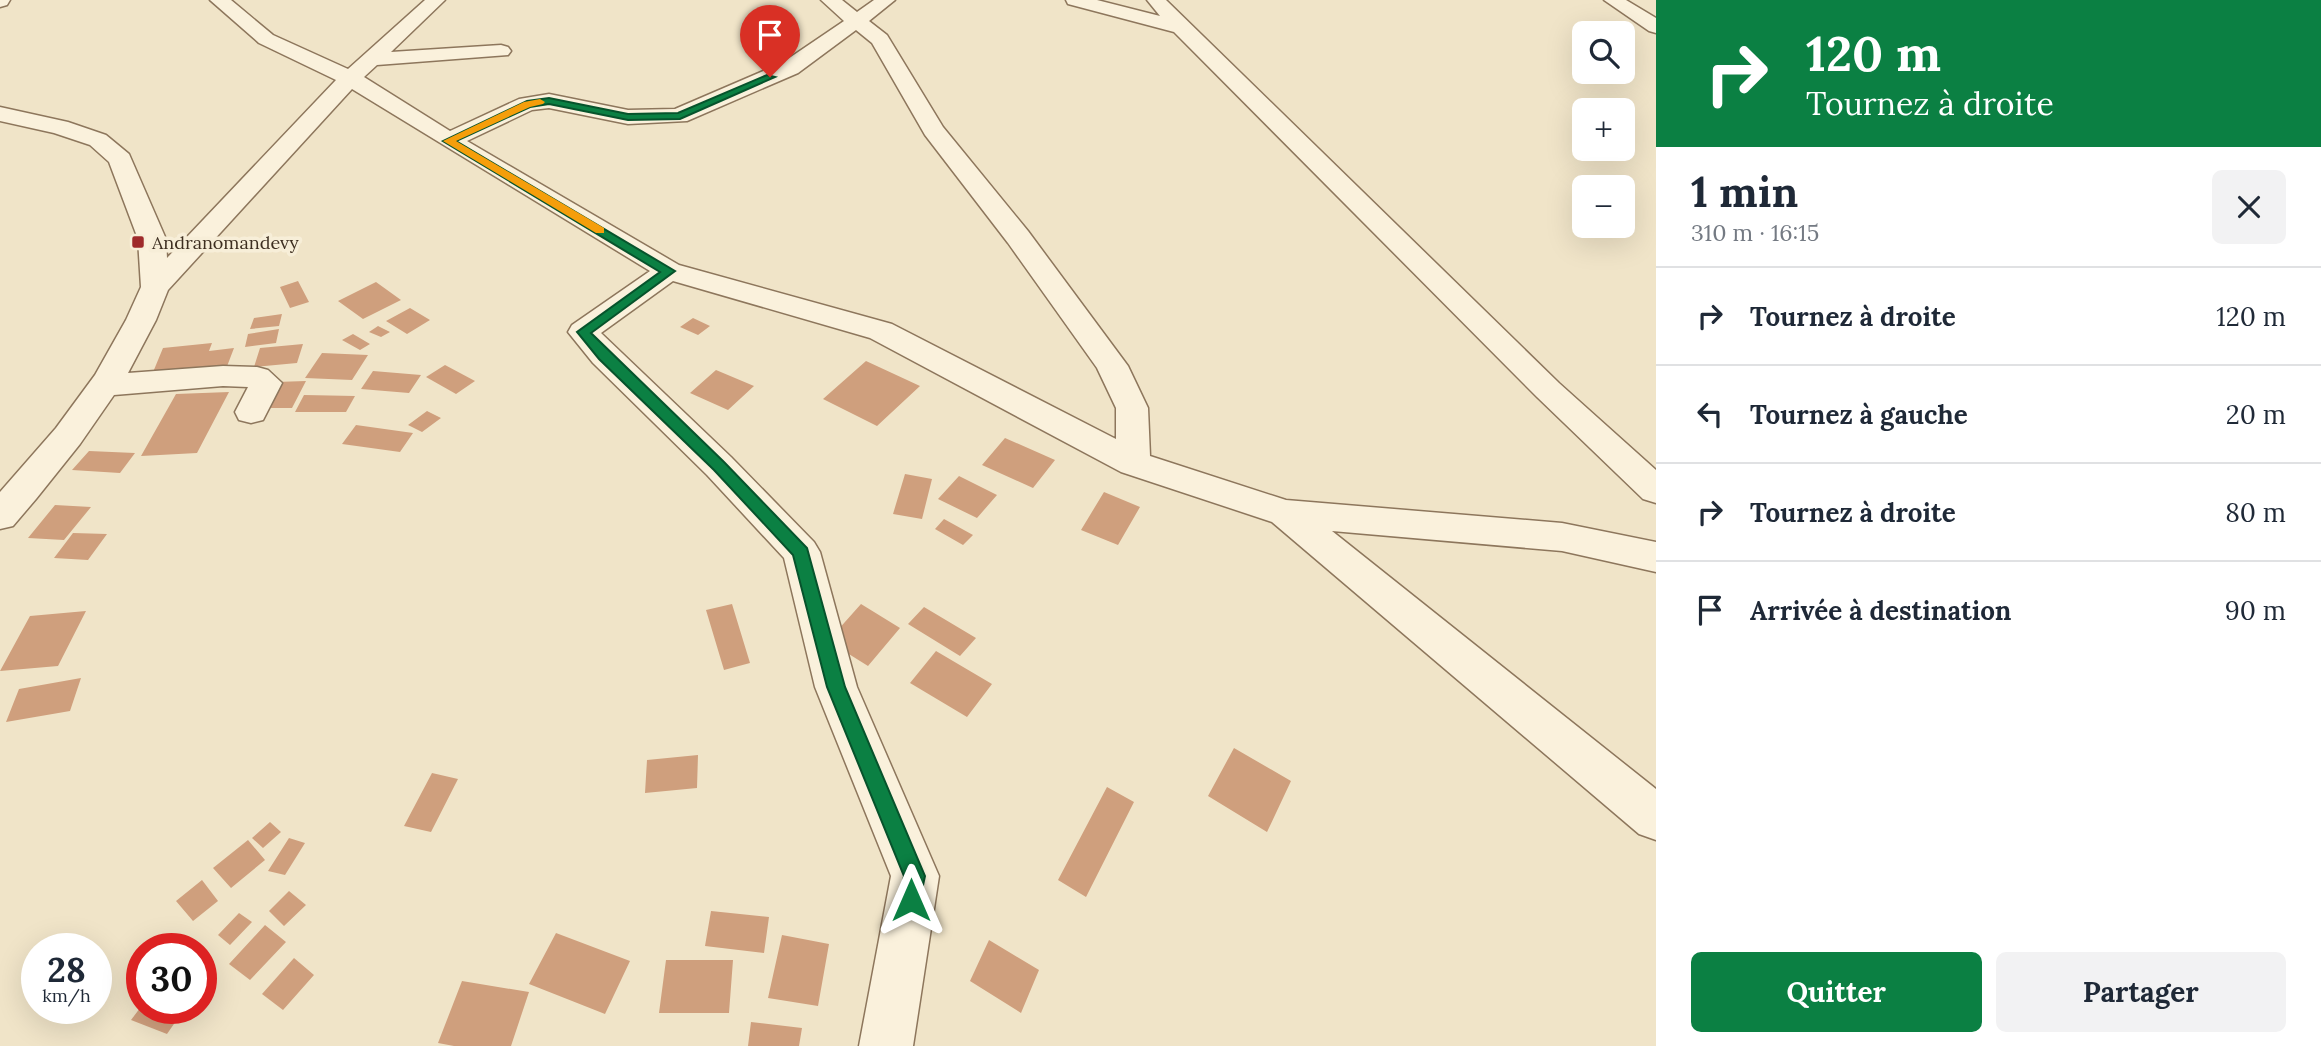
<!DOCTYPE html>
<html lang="fr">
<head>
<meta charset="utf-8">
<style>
	body { margin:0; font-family:Lora,serif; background:#f2f2f3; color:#1f2937; height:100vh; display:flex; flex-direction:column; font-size:26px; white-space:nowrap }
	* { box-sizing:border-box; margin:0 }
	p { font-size:23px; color:#747a83 }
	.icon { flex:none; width:38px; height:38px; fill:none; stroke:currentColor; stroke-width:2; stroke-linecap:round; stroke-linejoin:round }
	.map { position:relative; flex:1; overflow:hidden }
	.panel { display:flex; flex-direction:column; background:#fff; width:665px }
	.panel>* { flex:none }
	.top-card { background:#0b8043; color:#fff; overflow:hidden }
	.fabs { position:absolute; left:1572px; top:21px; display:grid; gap:14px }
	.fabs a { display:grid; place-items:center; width:63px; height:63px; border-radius:10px; background:#fff; box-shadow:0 7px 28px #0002; font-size:35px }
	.speed { position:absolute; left:21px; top:933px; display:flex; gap:14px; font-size:35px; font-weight:700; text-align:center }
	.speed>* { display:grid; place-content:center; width:91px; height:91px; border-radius:50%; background:#fff; box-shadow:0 7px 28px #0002; line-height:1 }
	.speed small { font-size:18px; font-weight:400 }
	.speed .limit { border:10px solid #d22; background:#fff; color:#111 }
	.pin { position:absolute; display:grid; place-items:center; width:60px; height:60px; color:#fff; margin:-72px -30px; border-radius:50% 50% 50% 0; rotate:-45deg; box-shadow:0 0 7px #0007 }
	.pin .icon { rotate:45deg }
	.me { position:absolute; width:77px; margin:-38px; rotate:0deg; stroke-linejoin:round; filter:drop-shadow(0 0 5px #0008) }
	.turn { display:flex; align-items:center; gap:24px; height:147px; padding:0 35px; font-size:32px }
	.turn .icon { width:91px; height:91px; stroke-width:2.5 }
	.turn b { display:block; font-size:49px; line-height:60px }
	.round { display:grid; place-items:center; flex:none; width:74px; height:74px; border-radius:10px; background:#f2f2f3 }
	.headline { display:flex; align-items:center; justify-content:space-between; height:119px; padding:0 35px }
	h1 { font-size:42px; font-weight:700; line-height:52px }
	.primary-button { display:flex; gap:14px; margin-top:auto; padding:14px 35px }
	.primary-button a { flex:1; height:80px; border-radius:10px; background:#0b8043; color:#fff; font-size:28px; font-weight:700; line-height:80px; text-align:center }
	.primary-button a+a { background:#f2f2f3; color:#1f2937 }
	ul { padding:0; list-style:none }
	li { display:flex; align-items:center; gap:21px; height:98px; padding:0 35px; border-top:2px solid #e0e1e3 }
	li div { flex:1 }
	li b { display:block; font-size:26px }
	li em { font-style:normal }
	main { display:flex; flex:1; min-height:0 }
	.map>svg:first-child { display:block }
	.building { fill:#cf9f7d }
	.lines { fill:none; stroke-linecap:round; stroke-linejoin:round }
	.minor-casing { stroke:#8d765c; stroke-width:3 }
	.minor { fill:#faf1dc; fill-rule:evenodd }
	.route { fill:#0b8043; stroke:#07532c; stroke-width:2 }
	.slow { fill:#f59e0b }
	.poi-dot { fill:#9e2a2b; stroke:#f7eed8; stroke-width:2.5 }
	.labels { text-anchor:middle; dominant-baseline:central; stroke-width:7; stroke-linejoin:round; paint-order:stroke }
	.far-poi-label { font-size:18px; fill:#3d2e20; stroke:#f7eed8; text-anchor:start }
</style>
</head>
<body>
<main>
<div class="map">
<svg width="1656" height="1046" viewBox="0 0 1656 1046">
	<rect width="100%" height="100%" fill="#f0e4c8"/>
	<path class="building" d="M298 281 309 302 290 308 280 287Z
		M376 282 401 300 363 319 338 301Z
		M410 308 430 320 407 334 386 321Z
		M282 314 279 326 250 329 254 318Z
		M693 318 710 326 698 335 680 327Z
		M378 326 390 332 381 337 369 332Z
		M279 329 276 343 245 347 248 334Z
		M353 334 370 344 360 350 342 340Z
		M212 343 209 351 234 348 226 369 151 377 163 348Z
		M303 344 297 363 254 367 260 348Z
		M322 353 368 355 352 380 305 378Z
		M866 361 920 386 877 426 823 399Z
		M445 365 475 381 456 394 426 377Z
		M716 370 754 386 728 410 690 393Z
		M373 371 421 375 409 393 361 389Z
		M306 381 292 408H261L276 382Z
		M229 392 197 453 141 456 176 394Z
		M304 395 355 396 346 412H295Z
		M427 411 441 418 422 432 408 425Z
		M356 425 413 433 400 452 342 444Z
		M1005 438 1055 460 1033 488 982 465Z
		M89 451 135 453 120 473 72 470Z
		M905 474 932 479 922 519 893 514Z
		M959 476 997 495 977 518 938 499Z
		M1104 492 1140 507 1118 545 1081 530Z
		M55 505 91 507 64 540 28 538Z
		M944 519 973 535 963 545 935 529Z
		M73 533 107 534 88 560 54 558Z
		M732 604 750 663 724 670 706 610Z
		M861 604 900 628 868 666 828 641Z
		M924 607 976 638 960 656 908 624Z
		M86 611 58 666 0 671 30 616Z
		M936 651 992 684 967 717 910 683Z
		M81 678 70 711 6 722 19 689Z
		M1234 748 1291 781 1267 832 1208 796Z
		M698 755 697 788 645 793 647 760Z
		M432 773 458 779 431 832 404 826Z
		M1107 787 1134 802 1086 897 1058 880Z
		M270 822 281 832 263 848 252 838Z
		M289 838 305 843 285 875 268 871Z
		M248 840 265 860 231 888 213 868Z
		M202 880 218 901 193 921 176 901Z
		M289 891 306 905 284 926 269 911Z
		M711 911 769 917 764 953 705 946Z
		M239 913 252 922 230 945 218 935Z
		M265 925 286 942 250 980 229 964Z
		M556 933 630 961 605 1014 529 984Z
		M782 935 829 944 818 1006 768 998Z
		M989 940 1039 970 1021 1013 970 981Z
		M294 958 314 975 283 1010 262 994Z
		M666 960H733L729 1013H659Z
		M462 981 529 992 511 1046H454L438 1043Z
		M140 1008H185L167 1034 131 1020Z
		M751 1022 802 1028 799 1046H748Z"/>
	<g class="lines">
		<g class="minor-casing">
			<path id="minor" d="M0 0H10L7 5 0 7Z
				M210 0H231L273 35 348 69 425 0H445L391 52 501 45 508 47 511 51 508 55 377 65 364 77 450 131 519 99 549 94 628 110 675 109 782 63 844 21 821 0H842L857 12 874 0H895L869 21 887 35 943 127 1028 231 1128 366 1148 408 1150 456 1286 500 1562 523 1656 542V572L1562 551 1332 531 1656 789V840L1639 834 1272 522 1121 472 870 338 673 281 601 333 731 457 814 542 820 552 857 687 939 876 913 1046H859L891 876 815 687 784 558 707 475 593 363 568 332 572 325 650 271 352 89 168 290 156 320 128 373 223 366 257 367 268 370 282 383 263 420 251 423 239 420 235 412 248 387 223 386 114 395 80 444 36 499 13 526 0 529V492L56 428 95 375 126 320 141 287 138 239 109 162 90 145 54 133 0 121V107L68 122 106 135 129 154 166 239 167 258 336 80 259 43ZM856 30 872 43 925 135 1008 243 1097 368 1116 408V439L892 324 679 265 467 141 532 110 549 108 628 124 687 121 798 73Z
				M1066 0H1097L1160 16 1147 0H1166L1559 383 1656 470V503L1643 499 1537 397 1174 32 1068 4Z
				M1604 0H1626L1656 18V33L1649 31Z"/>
		</g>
		<use href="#minor" class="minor"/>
	</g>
	<path class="route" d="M767 75 775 77 680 119 628 120 549 104 530 107 456 141 675 271 591 333 724 462 807 548 845 687 925 876 918 908 911 911 903 908 900 900 904 876 827 687 793 555 714 470 599 359 577 332 660 272 443 141 527 101 549 98 628 114 678 113Z"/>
	<path class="slow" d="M540 99 545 102 543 104 530 107 456 141 604 228V233H596L443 141 524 102Z"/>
	<rect class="poi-dot" x="131" y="235" width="14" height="14" rx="3.5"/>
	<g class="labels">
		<g class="far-poi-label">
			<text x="152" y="242">Andranomandevy</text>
		</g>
	</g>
</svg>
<div class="fabs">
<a><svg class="icon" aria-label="search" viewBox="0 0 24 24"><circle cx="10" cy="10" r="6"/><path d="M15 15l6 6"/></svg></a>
<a>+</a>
<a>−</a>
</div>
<div class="speed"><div>28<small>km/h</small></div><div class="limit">30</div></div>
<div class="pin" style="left:770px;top:77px;background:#d93025"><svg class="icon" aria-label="arrive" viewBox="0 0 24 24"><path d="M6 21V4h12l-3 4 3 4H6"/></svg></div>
<svg class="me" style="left:911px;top:900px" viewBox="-20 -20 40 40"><path d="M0-17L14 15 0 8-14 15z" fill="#0b8043" stroke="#fff" stroke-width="4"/></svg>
</div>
<section class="panel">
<div class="top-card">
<div class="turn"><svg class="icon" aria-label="right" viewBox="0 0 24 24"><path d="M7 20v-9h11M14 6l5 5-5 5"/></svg><div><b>120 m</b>Tournez à droite</div></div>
</div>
<div class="headline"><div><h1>1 min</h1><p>310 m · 16:15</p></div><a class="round"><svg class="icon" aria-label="close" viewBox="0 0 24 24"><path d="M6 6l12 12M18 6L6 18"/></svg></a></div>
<ul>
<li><svg class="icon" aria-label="right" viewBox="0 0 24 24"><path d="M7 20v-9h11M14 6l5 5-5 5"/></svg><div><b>Tournez à droite</b></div><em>120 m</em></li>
<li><svg class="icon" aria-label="left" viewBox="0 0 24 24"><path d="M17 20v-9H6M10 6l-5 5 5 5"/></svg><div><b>Tournez à gauche</b></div><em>20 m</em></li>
<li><svg class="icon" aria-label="right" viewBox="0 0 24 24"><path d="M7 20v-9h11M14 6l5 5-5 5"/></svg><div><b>Tournez à droite</b></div><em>80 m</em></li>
<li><svg class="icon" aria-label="arrive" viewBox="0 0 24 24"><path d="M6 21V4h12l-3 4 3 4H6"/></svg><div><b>Arrivée à destination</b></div><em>90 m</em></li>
</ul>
<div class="primary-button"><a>Quitter</a><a>Partager</a></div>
</section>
</main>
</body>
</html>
